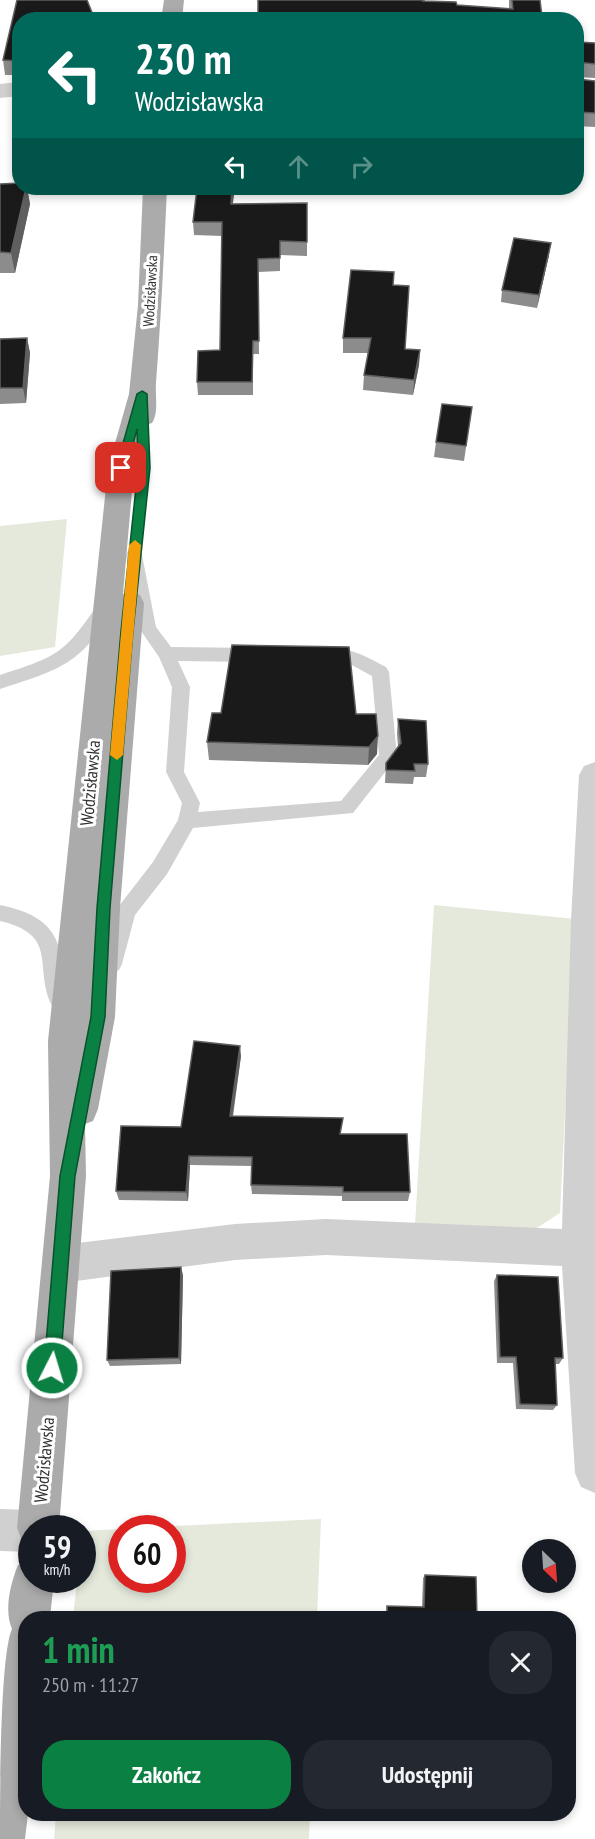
<!DOCTYPE html>
<html lang="pl">
<head>
<meta charset="utf-8">
<style>
	body { margin:0; font-family:"PT Sans Narrow",sans-serif; background:#242831; color:#f1f3f6; height:100vh; display:flex; flex-direction:column; font-size:22px; white-space:nowrap }
	* { box-sizing:border-box; margin:0 }
	p { font-size:20px; color:#9ea1a6 }
	.icon { flex:none; width:33px; height:33px; fill:none; stroke:currentColor; stroke-width:2; stroke-linecap:round; stroke-linejoin:round }
	.map { position:relative; flex:1; overflow:hidden }
	.sheet { position:absolute; left:18px; top:1611px; width:558px; height:210px; display:flex; flex-direction:column; background:#171b24; border-radius:24px; box-shadow:0 3px 9px #0003 }
	.sheet>* { flex:none }
	.hud { position:absolute; left:12px; top:12px; width:572px; height:183px; border-radius:24px; box-shadow:0 3px 9px #0003; background:#00695c; color:#fff; overflow:hidden }
	.needle { width:39px; rotate:155deg }
	.buttons { position:absolute; left:522px; top:1539px; display:grid; gap:12px }
	.buttons a { display:grid; place-items:center; width:54px; height:54px; border-radius:50%; background:#171b24; box-shadow:0 3px 9px #0003; font-size:30px }
	.speed { position:absolute; left:18px; top:1515px; display:flex; gap:12px; font-size:30px; font-weight:700; text-align:center }
	.speed>* { display:grid; place-content:center; width:78px; height:78px; border-radius:50%; background:#171b24; box-shadow:0 3px 9px #0003; line-height:1 }
	.speed small { font-size:15px; font-weight:400 }
	.speed .limit { border:9px solid #d22; background:#fff; color:#111 }
	.pin { position:absolute; display:grid; place-items:center; width:51px; height:51px; color:#fff; margin:-26px; border-radius:12px; box-shadow:0 3px 9px #0006 }
	.me { position:absolute; width:66px; margin:-33px; rotate:5deg; stroke-linejoin:round; filter:drop-shadow(0 0 4px #0008) }
	.turn { display:flex; align-items:center; gap:21px; height:126px; padding:0 24px; font-size:27px }
	.turn .icon { width:78px; height:78px; stroke-width:2.5 }
	.turn b { display:block; font-size:42px; line-height:51px }
	.lanes { display:flex; align-items:center; height:57px; padding:0 24px; background:#0003; justify-content:center; gap:30px; direction:ltr }
	.lanes .off { opacity:.35 }
	.round { display:grid; place-items:center; flex:none; width:63px; height:63px; border-radius:24px; background:#242831 }
	.head { display:flex; align-items:center; justify-content:space-between; height:102px; padding:0 24px }
	h1 { font-size:36px; font-weight:700; line-height:45px; color:#1e9e55 }
	.button { display:flex; gap:12px; margin-top:auto; padding:12px 24px }
	.button a { flex:1; height:69px; border-radius:24px; background:#0b8043; color:#fff; font-size:24px; font-weight:700; line-height:69px; text-align:center }
	.button a+a { background:#242831; color:#f1f3f6 }
	.map>svg:first-child { display:block }
	.green { fill:#e4e9dc }
	.lines { fill:none; stroke-linecap:round; stroke-linejoin:round }
	.lane { fill:#d0d0d0; fill-rule:evenodd }
	.street { fill:#d0d0d0; fill-rule:evenodd }
	.primary { fill:#ababab; fill-rule:evenodd }
	.wall { fill:#8c8c8c }
	.shaded-wall { fill:#5f5f5f }
	.building { fill:#1a1a1a; stroke:#5f5f5f; stroke-width:1.5 }
	.route { fill:#0b8043; stroke:#07532c; stroke-width:1.5 }
	.slow { fill:#f59e0b }
	.labels { text-anchor:middle; dominant-baseline:central; stroke-width:6; stroke-linejoin:round; paint-order:stroke }
	.far-street-label { font-size:15px; fill:#333; stroke:#fff }
	.street-label { font-size:18px; fill:#333; stroke:#fff }
</style>
</head>
<body>
<div class="map">
<svg width="595" height="1839" viewBox="0 0 595 1839">
	<rect width="100%" height="100%" fill="#fff"/>
	<path class="green" d="M67 519 55 647 0 656V526Z
		M434 905 575 919 560 1213 526 1235 415 1225Z
		M321 1519 317 1618H73L77 1580H82L83 1531 121 1529 122 1580H172V1528H133Z
		M56 1814H310L309 1839H54Z"/>
	<g class="lines">
		<path class="lane" d="M134 549 140 551 142 555 156 627 171 647 257 648 263 650 266 655 263 660 257 662 178 661 190 687 184 772 200 803 198 812 341 801 379 755 372 676 348 663 317 661 314 656 317 651C343 643 364 655 386 667L389 672 397 757 353 813 193 828 167 874 135 915 122 964 119 970 112 973 105 970 102 964 119 906 153 862 178 820 182 803 166 772 172 687 159 657 139 628 126 555 128 551Z
			M106 600 112 601 115 606C83 664 59 670 0 689V675C59 656 65 653 100 601Z
			M0 905C62 918 60 944 69 1000L66 1006 59 1009 52 1006C33 967 60 935 0 921Z"/>
		<path class="street" d="M20 82V96L0 98V84Z
			M595 762V1493L581 1487 575 1473 562 1266 326 1255 235 1260 61 1283 48 1277 42 1264 48 1251 61 1245 235 1224 326 1219 562 1229 571 920 579 775 584 766Z
			M0 1509 32 1510 47 1516 52 1528H32V1552L0 1551Z"/>
		<path class="primary" d="M164 0H184L182 20H161Z
			M143 188H167C164 253 161 318 156 383 155 396 159 412 152 423L146 425 134 468 123 594 130 592 140 595 144 603 120 908 115 1017 98 1109 93 1121 85 1124 86 1176 59 1528H32V1546L23 1543 17 1528 50 1176 48 1041 108 468 129 394 138 305Z
			M32 1560V1580H54L50 1618H26V1814H28L25 1839H0C0 1800 0 1654 12 1629 4 1610 10 1585 18 1565Z"/>
	</g>
	<path class="wall" d="M509 0H540L542 17 568 20H258V15L423 1 457 5 509 9Z
		M20 20V75H5L3 60Z
		M576 42 595 43V78L577 77V79L595 81V127L576 126Z
		M0 184 20 188H27L30 204 15 273H0Z
		M307 203V256L280 255V271L258 272 259 354H253V395H198L197 382 220 350 222 236 194 235 193 222 233 204Z
		M549 255 537 308 501 302 502 290Z
		M393 285 405 349 420 350 419 365 413 395 363 390 364 375 368 353H343V338Z
		M27 338 30 353 26 403 0 404V339Z
		M472 407 464 461 434 457 436 442Z
		M356 714 377 754 368 765 209 760 207 742Z
		M398 719 428 764 426 777H414L413 784 385 783 386 763 398 747 397 733Z
		M241 1056 233 1117 341 1134 410 1192 408 1201H342V1196L252 1194 251 1185 252 1166 190 1165 188 1201 119 1200 116 1191 181 1127Z
		M183 1275 181 1364 110 1366 107 1360Z
		M497 1275 563 1358 559 1364H555L557 1405 553 1410 516 1409 513 1363H497L494 1281Z
		M425 1575 477 1618H386V1608L387 1606 422 1607 423 1578Z"/>
	<path class="shaded-wall" d="M26 188H27L30 204 15 273 11 253Z
		M232 188H235L231 218V204Z
		M551 243 549 255 537 308 539 295Z
		M27 338 30 353 26 403 23 388Z
		M420 350 419 365 413 395 414 380Z
		M378 736 377 754 368 765 369 747Z
		M240 1046 241 1056 231 1126 230 1116Z
		M189 1156 190 1165 188 1201 186 1192Z
		M181 1267 183 1275 181 1364 179 1358Z"/>
	<path class="building" d="M17 0H87L95 20H20V61L3 60Z
		M258 0H424L423 1 456 2 457 5 513 9 512 0H540L542 17H567L568 20H410V18L330 16 331 20H288L287 15H258Z
		M576 42 595 43V64L577 62V79L595 81V113L576 112Z
		M20 183V188H26L11 253 0 252V184Z
		M197 188H232L231 204 307 203V242L280 241V258L258 259 259 341H253L252 382H197L198 351 220 350 222 222H193Z
		M514 238 551 243 539 295 502 290Z
		M351 270 394 272 393 285 409 286 405 349 420 350 414 380 364 375 371 338H343Z
		M27 338 23 388H0V339Z
		M442 404 472 407 466 446 436 442Z
		M232 645 349 647 356 714H376L378 736 369 747 207 742 212 713H221Z
		M398 719 426 721 428 764H414L415 771 386 770V763L401 743Z
		M194 1041 240 1046 230 1116 343 1118 340 1134H407L410 1192H343V1187L251 1185 252 1157 189 1156 186 1192 116 1191 121 1126 181 1127Z
		M181 1267 179 1358 107 1360 111 1271Z
		M497 1275 558 1277 563 1358H555L557 1405 520 1404 516 1357H500Z
		M425 1575 476 1577 477 1618H388L387 1606 424 1607Z"/>
	<path class="route" d="M142 391 147 394 150 468 133 631 110 908 105 1017 75 1176 60 1368 58 1374 52 1376 46 1374 44 1368 60 1176 91 1017 97 908 121 631 138 468 137 429 127 468 121 471 116 468 137 394Z"/>
	<path class="slow" d="M135 540 141 545 123 755 117 760 110 755 129 545Z"/>
	<g class="labels">
		<g class="far-street-label">
			<text transform="translate(150 291) rotate(-87)">Wodzisławska</text>
		</g>
		<g class="street-label">
			<text transform="translate(90 783) rotate(-85)">Wodzisławska</text>
			<text transform="translate(44 1460) rotate(-85)">Wodzisławska</text>
		</g>
	</g>
</svg>
<div class="buttons">
<a><svg class="needle" viewBox="-14 -14 28 28"><path d="M0-13l5 13h-10z" fill="#e53935"/><path d="M0 13l5-13h-10z" fill="#9ea1a6"/></svg></a>
</div>
<div class="speed"><div>59<small>km/h</small></div><div class="limit">60</div></div>
<div class="pin" style="left:121px;top:468px;background:#d93025"><svg class="icon" aria-label="arrive" viewBox="0 0 24 24"><path d="M6 21V4h12l-3 4 3 4H6"/></svg></div>
<svg class="me" style="left:52px;top:1368px" viewBox="-20 -20 40 40"><circle r="17" fill="#0b8043" stroke="#fff" stroke-width="3"/><path d="M0-11L8 9 0 5-8 9z" fill="#fff"/></svg>
<div class="hud">
<div class="turn"><svg class="icon" aria-label="left" viewBox="0 0 24 24"><path d="M17 20v-9H6M10 6l-5 5 5 5"/></svg><div><b>230 m</b>Wodzisławska</div></div>
<div class="lanes"><svg class="icon" aria-label="left" viewBox="0 0 24 24"><path d="M17 20v-9H6M10 6l-5 5 5 5"/></svg><svg class="icon off" aria-label="ahead" viewBox="0 0 24 24"><path d="M12 20V5M6 11l6-6 6 6"/></svg><svg class="icon off" aria-label="right" viewBox="0 0 24 24"><path d="M7 20v-9h11M14 6l5 5-5 5"/></svg></div>
</div>
<section class="sheet">
<div class="head"><div><h1>1 min</h1><p>250 m · 11:27</p></div><a class="round"><svg class="icon" aria-label="close" viewBox="0 0 24 24"><path d="M6 6l12 12M18 6L6 18"/></svg></a></div>
<div class="button"><a>Zakończ</a><a>Udostępnij</a></div>
</section>
</div>
</body>
</html>
